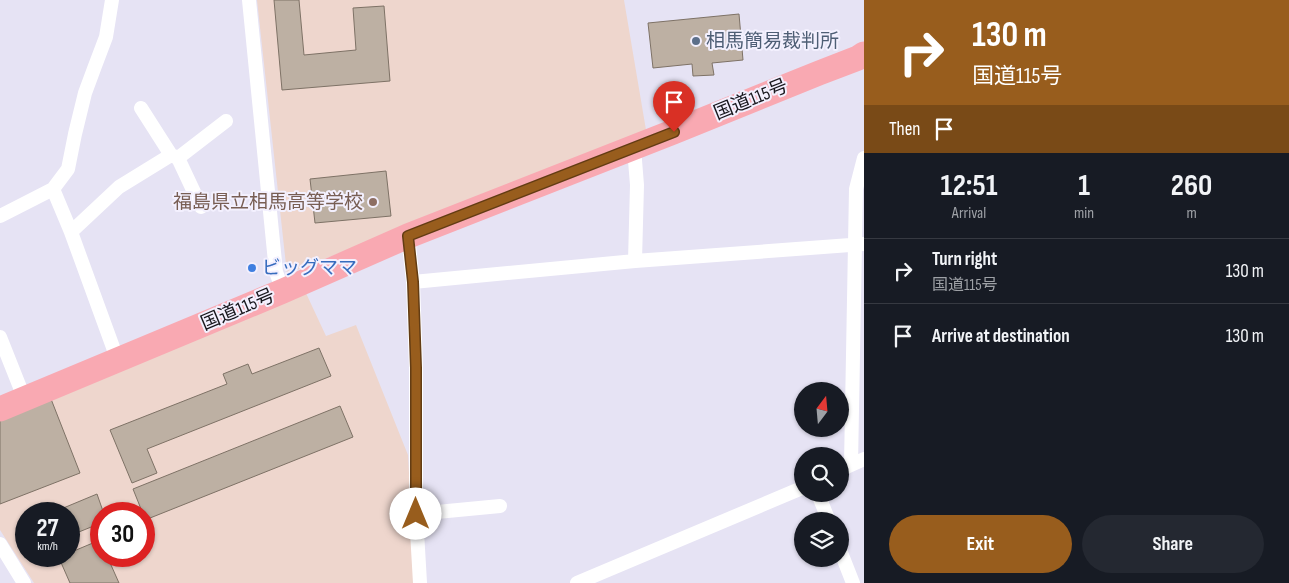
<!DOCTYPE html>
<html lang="en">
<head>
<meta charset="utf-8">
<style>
	body { margin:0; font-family:"Sofia Sans Condensed","Noto Sans JP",sans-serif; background:#242831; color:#f1f3f6; height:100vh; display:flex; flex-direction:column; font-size:19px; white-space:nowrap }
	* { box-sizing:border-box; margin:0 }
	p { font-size:16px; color:#9ea1a6 }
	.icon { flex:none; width:28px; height:28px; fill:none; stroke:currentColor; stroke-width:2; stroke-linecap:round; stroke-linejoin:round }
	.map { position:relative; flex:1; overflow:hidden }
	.drawer { display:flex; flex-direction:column; background:#171b24; width:425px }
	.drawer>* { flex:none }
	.top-card { background:#985d1d; color:#fff; overflow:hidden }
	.needle { width:32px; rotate:16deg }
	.buttons { position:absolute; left:794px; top:382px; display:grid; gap:10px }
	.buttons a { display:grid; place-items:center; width:55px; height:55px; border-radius:50%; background:#171b24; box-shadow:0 1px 4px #0004; font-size:25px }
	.speed { position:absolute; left:15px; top:502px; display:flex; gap:10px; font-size:25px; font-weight:700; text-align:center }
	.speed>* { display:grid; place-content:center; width:65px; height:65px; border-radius:50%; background:#171b24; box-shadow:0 1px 4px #0004; line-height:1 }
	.speed small { font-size:12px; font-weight:400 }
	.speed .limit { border:8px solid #d22; background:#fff; color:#111 }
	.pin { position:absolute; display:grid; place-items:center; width:42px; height:42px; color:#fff; margin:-51px -21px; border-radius:50% 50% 50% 0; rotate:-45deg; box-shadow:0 0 5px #0007 }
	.pin .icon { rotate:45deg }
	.me { position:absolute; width:55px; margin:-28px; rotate:0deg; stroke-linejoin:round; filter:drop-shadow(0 0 4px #0008) }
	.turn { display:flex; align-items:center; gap:18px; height:105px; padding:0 25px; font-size:22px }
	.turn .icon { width:65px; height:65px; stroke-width:2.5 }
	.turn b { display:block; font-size:35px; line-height:42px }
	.then { display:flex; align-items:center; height:48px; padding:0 25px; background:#0003; gap:10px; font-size:19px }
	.eta { display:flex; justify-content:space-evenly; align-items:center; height:85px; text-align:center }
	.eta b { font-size:30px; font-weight:700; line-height:35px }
	.primary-button { display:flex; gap:10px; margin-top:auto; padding:10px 25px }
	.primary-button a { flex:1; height:58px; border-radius:30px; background:#985d1d; color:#fff; font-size:20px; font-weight:700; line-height:58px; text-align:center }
	.primary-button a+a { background:#242831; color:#f1f3f6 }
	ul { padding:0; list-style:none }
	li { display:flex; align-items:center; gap:15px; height:65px; padding:0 25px; border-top:1px solid #363941 }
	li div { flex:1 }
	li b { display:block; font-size:19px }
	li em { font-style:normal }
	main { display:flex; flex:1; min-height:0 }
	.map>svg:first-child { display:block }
	.education { fill:#eed6cd; fill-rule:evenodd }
	.building { fill:#bdb0a3; stroke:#7e7266 }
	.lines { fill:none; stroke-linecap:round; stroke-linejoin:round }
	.street { stroke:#fff; stroke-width:14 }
	.highway { stroke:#f9a9b2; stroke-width:25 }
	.route-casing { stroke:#633c13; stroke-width:12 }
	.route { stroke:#985d1d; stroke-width:9 }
	.service-dot { fill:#5c6f8a; stroke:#f3f0fe; stroke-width:2 }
	.education-dot { fill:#8d6e63; stroke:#f3f0fe; stroke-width:2 }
	.shop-dot { fill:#3f7fe0; stroke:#f3f0fe; stroke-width:2 }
	.labels { text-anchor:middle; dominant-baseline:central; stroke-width:4; stroke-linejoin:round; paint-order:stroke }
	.service-label { font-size:19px; fill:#4e5e75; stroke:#f3f0fe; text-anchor:start }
	.street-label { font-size:19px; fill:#17161c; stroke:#f3f0fe }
	.education-label { font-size:19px; fill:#785e54; stroke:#f3f0fe; text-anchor:end }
	.shop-label { font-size:19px; fill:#366cbe; stroke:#f3f0fe; text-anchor:start }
</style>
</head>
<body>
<main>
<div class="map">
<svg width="864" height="583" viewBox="0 0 864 583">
	<rect width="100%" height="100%" fill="#e6e3f4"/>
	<path class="education" d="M257 0H624L646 130 287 274Z
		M305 291 326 336 356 325 408 455 415 583H34L0 530V419ZM26 514H69V556H26ZM101 514H144V556H101Z"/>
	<path class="building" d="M274 0H299L304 55 356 50 353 8 384 6 390 81 282 90Z
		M739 14 743 60 712 63 714 75 693 76 692 64 653 68 648 23Z
		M386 171 391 216 315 223 310 179Z
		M319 348 331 376 147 449 157 473 132 483 110 430 227 384 223 374 248 364 252 374Z
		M51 399 80 473 0 504V419Z
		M340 406 353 437 145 520 144 514H143L133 489Z
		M97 494 104 514H101V523L69 536V514H49Z
		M100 540 101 543V556H107L119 583H70L59 558 69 556V553Z"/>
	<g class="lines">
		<path class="street" d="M112 0 106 37 95 66 85 93 75 134 68 169 53 189 71 232 118 361
			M249 0 276 272 283 291
			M141 108 171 155
			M634 148 637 185 635 261
			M178 158 201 207
			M0 216 53 189
			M71 232 119 187 171 155 178 158 226 121
			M408 236 413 282 416 368V514L420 583
			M413 282 635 261 864 244
			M0 337 25 400
			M851 465 856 189 864 158
			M840 470 864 459
			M818 494 829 521
			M416 514 500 506
			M0 544 24 583
			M840 550 853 583
			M577 583 802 488"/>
		<path class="highway" d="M0 409 283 291 408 236 673 132 819 73 858 58 864 54"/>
	</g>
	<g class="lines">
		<g class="route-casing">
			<path id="route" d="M416 514V368L413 282 408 236 674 132"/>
		</g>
		<use href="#route" class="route"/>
	</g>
	<circle class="service-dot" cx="696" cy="41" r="5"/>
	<circle class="education-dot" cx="373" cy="202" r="5"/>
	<circle class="shop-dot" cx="252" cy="268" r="5"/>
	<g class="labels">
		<g class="service-label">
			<text x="706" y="41">相馬簡易裁判所</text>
		</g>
		<g class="street-label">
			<text transform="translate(751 100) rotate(-22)">国道115号</text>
			<text transform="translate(238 310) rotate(-23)">国道115号</text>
		</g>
		<g class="education-label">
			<text x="363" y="202">福島県立相馬高等学校</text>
		</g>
		<g class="shop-label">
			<text x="262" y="268">ビッグママ</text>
		</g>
	</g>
</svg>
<div class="buttons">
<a><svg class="needle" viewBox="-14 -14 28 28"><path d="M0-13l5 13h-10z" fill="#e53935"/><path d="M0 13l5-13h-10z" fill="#9ea1a6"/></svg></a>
<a><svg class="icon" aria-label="search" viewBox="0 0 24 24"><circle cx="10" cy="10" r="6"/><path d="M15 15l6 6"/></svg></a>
<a><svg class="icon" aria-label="layers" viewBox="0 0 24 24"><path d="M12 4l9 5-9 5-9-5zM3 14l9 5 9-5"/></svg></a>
</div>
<div class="speed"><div>27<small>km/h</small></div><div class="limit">30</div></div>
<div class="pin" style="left:674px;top:132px;background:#d93025"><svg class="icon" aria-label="arrive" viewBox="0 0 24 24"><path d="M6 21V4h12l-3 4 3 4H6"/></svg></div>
<svg class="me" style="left:416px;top:514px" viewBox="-20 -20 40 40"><circle r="19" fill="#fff"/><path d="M0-13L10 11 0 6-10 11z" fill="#985d1d"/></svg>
</div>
<section class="drawer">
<div class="top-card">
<div class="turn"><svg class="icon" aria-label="right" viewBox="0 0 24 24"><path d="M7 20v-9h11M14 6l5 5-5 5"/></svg><div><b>130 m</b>国道115号</div></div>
<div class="then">Then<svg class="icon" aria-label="arrive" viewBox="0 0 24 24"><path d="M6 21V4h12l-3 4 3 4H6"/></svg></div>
</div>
<div class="eta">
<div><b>12:51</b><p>Arrival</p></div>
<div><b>1</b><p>min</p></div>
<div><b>260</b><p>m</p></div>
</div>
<ul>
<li><svg class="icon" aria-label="right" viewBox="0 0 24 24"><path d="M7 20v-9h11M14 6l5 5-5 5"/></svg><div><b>Turn right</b><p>国道115号</p></div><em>130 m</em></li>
<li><svg class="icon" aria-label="arrive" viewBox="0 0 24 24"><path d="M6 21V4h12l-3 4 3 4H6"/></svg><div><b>Arrive at destination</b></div><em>130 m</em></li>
</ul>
<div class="primary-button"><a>Exit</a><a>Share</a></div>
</section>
</main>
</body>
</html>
